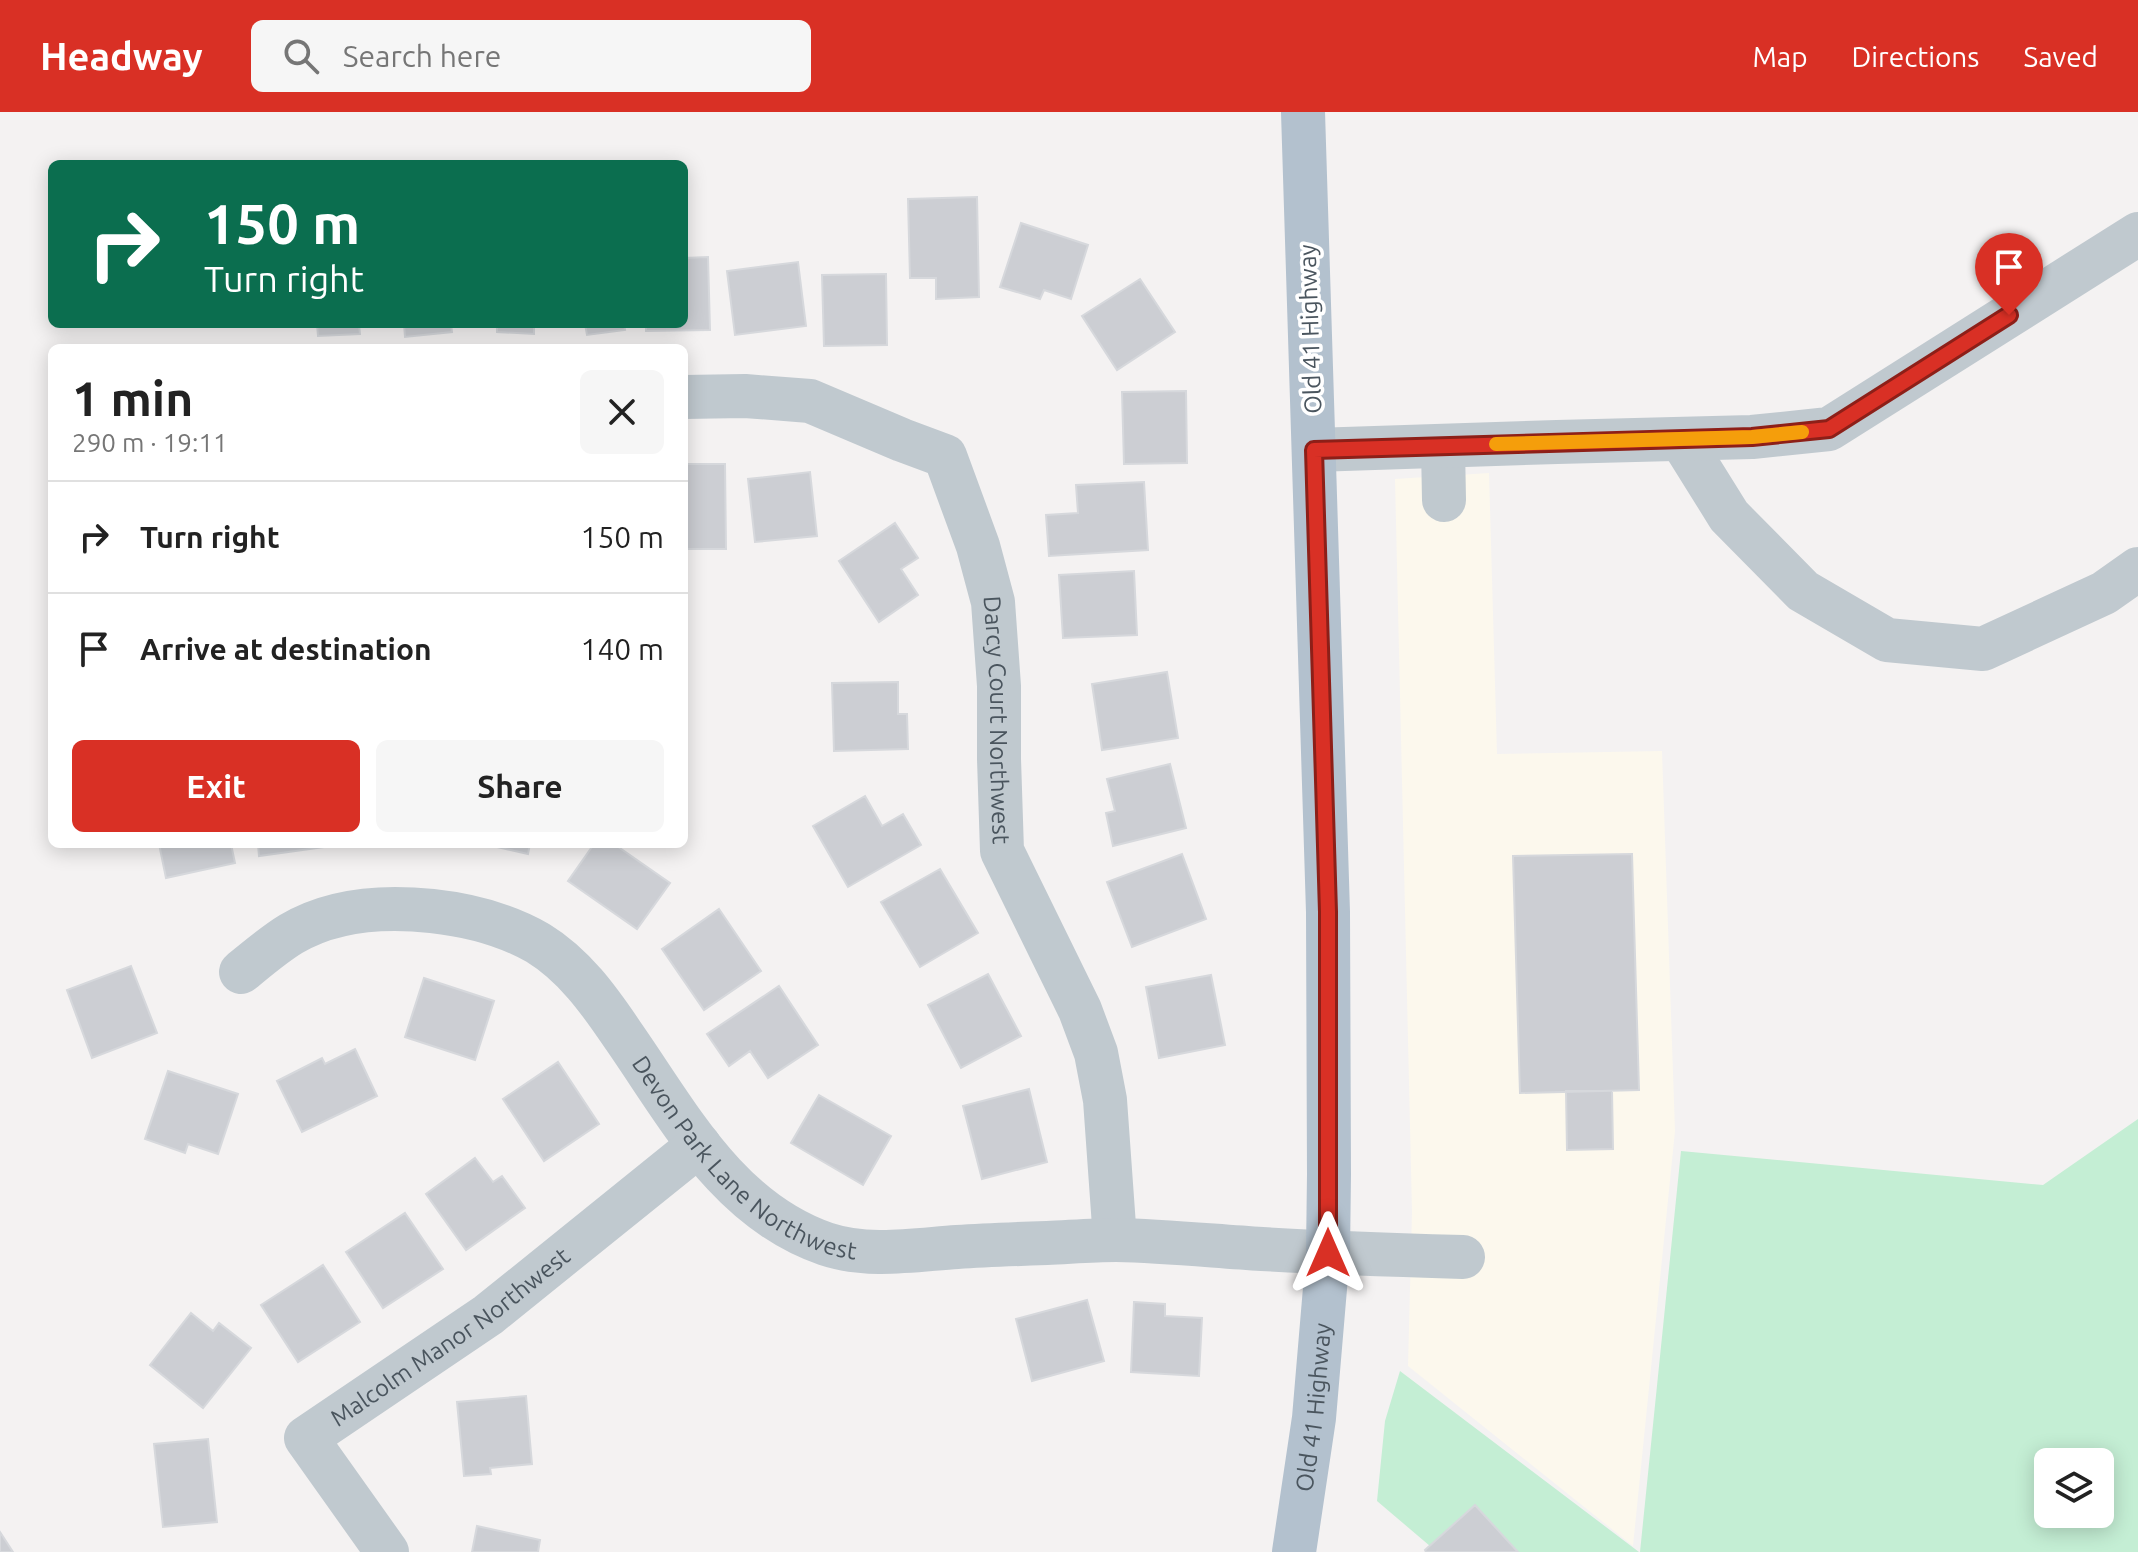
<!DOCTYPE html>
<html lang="en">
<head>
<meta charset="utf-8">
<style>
	body { margin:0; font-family:Ubuntu,sans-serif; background:#f6f6f6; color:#222; height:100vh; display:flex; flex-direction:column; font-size:30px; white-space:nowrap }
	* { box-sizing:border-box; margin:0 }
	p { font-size:26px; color:#767676 }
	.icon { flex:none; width:44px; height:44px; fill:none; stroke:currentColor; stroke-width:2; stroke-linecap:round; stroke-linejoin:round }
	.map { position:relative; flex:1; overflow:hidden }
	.side { position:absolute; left:48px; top:232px; width:640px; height:504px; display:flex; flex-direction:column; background:#fff; border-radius:12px; box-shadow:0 4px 20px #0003 }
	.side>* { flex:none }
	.top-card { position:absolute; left:48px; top:48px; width:640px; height:168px; border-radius:12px; box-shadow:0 4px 20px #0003; background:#0b6e4f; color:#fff; overflow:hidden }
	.controls { position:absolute; left:2034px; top:1336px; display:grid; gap:16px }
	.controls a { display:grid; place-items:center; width:80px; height:80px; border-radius:12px; background:#fff; box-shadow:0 4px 20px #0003; font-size:40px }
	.pin { position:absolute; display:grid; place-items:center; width:68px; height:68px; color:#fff; margin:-82px -34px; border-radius:50% 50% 50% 0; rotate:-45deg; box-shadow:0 0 8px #0007 }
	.pin .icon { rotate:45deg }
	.me { position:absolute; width:88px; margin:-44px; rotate:0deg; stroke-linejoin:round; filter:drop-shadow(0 0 6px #0008) }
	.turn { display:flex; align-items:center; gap:28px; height:168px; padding:0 24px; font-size:36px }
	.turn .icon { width:104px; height:104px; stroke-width:2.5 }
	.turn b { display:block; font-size:56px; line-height:68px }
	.round { display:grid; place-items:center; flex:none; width:84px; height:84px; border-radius:12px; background:#f6f6f6 }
	.headline { display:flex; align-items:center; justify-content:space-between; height:136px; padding:0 24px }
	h1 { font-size:48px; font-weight:700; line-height:60px }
	.cta { display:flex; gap:16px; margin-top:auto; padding:16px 24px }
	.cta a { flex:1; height:92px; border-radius:12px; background:#d93025; color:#fff; font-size:32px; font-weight:700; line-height:92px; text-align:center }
	.cta a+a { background:#f6f6f6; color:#222 }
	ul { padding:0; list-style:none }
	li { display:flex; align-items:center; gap:24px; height:112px; padding:0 24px; border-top:2px solid #e0e0e0 }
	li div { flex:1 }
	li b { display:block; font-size:30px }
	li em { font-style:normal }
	header { display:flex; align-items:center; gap:48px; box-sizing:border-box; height:112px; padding:0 40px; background:#d93025; color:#fff }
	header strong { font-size:38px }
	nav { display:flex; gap:44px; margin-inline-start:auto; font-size:28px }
	.search { width:560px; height:72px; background:#f6f6f6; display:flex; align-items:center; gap:20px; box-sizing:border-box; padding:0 28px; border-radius:12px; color:#767676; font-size:30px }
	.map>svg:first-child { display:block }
	.commercial { fill:#fcf8ed }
	.green { fill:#c4eed4; fill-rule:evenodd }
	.building { fill:#ccced3; stroke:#d6d8dc; stroke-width:2 }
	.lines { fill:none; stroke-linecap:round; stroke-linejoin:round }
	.minor { stroke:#c0c9cf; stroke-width:44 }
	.major { stroke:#b3c1ce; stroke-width:44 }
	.route-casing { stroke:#8d1f18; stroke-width:20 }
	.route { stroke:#d93025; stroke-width:14 }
	.slow { stroke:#f59e0b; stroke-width:14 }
	.labels { text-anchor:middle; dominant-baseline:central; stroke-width:7; stroke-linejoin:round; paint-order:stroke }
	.street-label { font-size:24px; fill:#4a555e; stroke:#fff }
</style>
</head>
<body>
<header>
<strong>Headway</strong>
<div class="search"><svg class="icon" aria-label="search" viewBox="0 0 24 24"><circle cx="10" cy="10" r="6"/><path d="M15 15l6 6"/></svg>Search here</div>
<nav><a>Map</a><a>Directions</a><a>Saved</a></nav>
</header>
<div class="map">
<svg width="2138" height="1440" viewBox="0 0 2138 1440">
	<rect width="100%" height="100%" fill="#f4f2f2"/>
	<path class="commercial" d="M1489 361 1497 642 1662 639 1675 1019 1633 1434 1408 1254 1412 1100 1395 367Z"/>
	<path class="green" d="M2138 1007V1440H1640L1681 1039 2043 1073ZM2048 1350H2100V1402H2048Z
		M1400 1259 1639 1440H1437L1377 1389 1385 1309Z"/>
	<path class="building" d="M977 85 979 185 936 187V166H910L908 87Z
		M1021 111 1088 133 1071 187 1044 178 1040 187 1000 175Z
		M708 145 710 218 646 219V212H684V146Z
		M798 150 806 214 735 223 727 159Z
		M886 162 887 233 824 234 822 163Z
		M1140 167 1175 220 1117 258 1082 204Z
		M317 212H359L360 222 318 224Z
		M404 212H451L452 220 405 225Z
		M497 212H534V222L497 220Z
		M585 212H624L625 218 587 223Z
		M1186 279 1187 351 1124 352 1122 280Z
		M684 352H725L726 437H684Z
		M810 360 817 424 755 430 748 367Z
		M1144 370 1148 438 1049 444 1046 403 1078 401 1076 373Z
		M895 411 918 446 901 457 918 483 879 510 839 449Z
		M1134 459 1137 523 1063 526 1059 463Z
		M1167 560 1178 626 1102 638 1092 572Z
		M898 570V602H907L908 637 834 639 832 571Z
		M1170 652 1186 716 1113 734 1106 701 1115 699 1107 667Z
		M865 684 882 714 903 702 921 733 848 775 813 714Z
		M159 732H231L235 751 166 766Z
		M258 732H325V735L259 744Z
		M484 732H530L528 742Z
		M594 732H614L670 771 637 817 568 769Z
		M1182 742 1206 807 1132 835 1107 770Z
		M1632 742 1639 978 1520 981 1513 744Z
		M940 757 978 821 920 855 881 790Z
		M719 797 761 859 704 898 662 837Z
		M131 854 157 921 92 946 67 878Z
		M988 862 1021 924 961 956 928 893Z
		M1211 863 1225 933 1159 946 1146 875Z
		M424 866 494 889 475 948 405 925Z
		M779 874 818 933 768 966 750 939 729 954 707 922Z
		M355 937 377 984 302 1020 277 969 322 946 325 952Z
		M558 950 599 1012 544 1049 503 987Z
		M168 959 238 982 218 1042 188 1032 185 1041 145 1027Z
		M1029 977 1047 1050 982 1067 963 994Z
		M1566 979H1612L1613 1037 1567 1038Z
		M819 983 891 1024 863 1073 791 1031Z
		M475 1046 493 1070 502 1064 525 1096 466 1138 426 1082Z
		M405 1101 443 1157 383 1196 346 1140Z
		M323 1153 360 1210 298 1250 261 1193Z
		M1087 1188 1104 1249 1032 1269 1016 1207Z
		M1134 1190 1165 1192V1204L1202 1206 1199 1264 1131 1260Z
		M191 1201 213 1219 219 1211 251 1236 203 1296 150 1253Z
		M526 1284 532 1352 490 1356 491 1362 464 1364 457 1290Z
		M208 1327 217 1410 163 1415 154 1332Z
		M1475 1393 1518 1440H1426L1425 1438Z
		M477 1414 540 1428 538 1440H472Z
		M0 1420 13 1440H0Z"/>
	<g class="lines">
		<g class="minor">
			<path id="s1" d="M684 285 745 284 810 289 902 328 945 344 978 434 993 490 999 574V647L1002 739 1080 898 1096 941 1105 988 1115 1128"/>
			<path d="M1681 327 1729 404 1803 479 1887 528 1983 537 2104 481 2138 457"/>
			<path d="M1443 335 1444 388"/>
			<path d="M1314 338 1557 330 1752 325 1829 317 2138 122"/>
			<path id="s2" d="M241 860C257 847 273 833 291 822 333 797 385 794 432 799 469 803 505 812 538 831 574 853 599 888 622 922 678 1002 727 1098 826 1132 868 1146 914 1138 957 1135 987 1133 1017 1132 1047 1131 1070 1130 1093 1128 1116 1128 1165 1129 1213 1134 1262 1137 1329 1141 1396 1143 1463 1145"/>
			<path id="s3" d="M387 1440 306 1326 488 1203 699 1033"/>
		</g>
		<path class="major" id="s4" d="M1294 1440 1314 1306 1328 1141 1329 1062 1328 800 1303 0"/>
	</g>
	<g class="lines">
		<g class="route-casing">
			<path id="route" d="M1328 1141V800L1314 338 1752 325 1829 317 2009 203"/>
		</g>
		<use href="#route" class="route"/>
		<path class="slow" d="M1496 332 1752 325 1802 320"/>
	</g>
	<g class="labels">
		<g class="street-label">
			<text transform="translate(1310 217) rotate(-92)">Old 41 Highway</text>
			<text stroke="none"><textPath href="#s1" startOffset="544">Darcy Court Northwest</textPath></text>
			<text stroke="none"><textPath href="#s2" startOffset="624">Devon Park Lane Northwest</textPath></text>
			<text stroke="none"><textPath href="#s3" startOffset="316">Malcolm Manor Northwest</textPath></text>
			<text stroke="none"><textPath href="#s4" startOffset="146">Old 41 Highway</textPath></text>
		</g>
	</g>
</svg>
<div class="controls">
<a><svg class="icon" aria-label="layers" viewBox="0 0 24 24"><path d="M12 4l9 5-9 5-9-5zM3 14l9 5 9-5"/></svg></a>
</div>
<div class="pin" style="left:2009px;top:203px;background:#d93025"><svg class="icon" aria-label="arrive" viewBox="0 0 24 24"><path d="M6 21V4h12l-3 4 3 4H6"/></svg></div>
<svg class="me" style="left:1328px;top:1141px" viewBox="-20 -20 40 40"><path d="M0-17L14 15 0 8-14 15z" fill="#d93025" stroke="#fff" stroke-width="4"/></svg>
<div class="top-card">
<div class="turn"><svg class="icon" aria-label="right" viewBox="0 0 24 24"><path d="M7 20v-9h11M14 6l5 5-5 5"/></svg><div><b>150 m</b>Turn right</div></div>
</div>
<section class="side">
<div class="headline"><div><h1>1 min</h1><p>290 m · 19:11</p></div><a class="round"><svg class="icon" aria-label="close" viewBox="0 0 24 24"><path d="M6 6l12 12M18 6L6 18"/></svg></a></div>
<ul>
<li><svg class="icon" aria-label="right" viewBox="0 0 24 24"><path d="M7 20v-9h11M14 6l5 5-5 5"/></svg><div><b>Turn right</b></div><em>150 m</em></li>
<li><svg class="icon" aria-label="arrive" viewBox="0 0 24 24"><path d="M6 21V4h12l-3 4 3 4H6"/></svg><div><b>Arrive at destination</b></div><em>140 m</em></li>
</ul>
<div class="cta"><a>Exit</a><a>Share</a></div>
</section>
</div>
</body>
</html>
